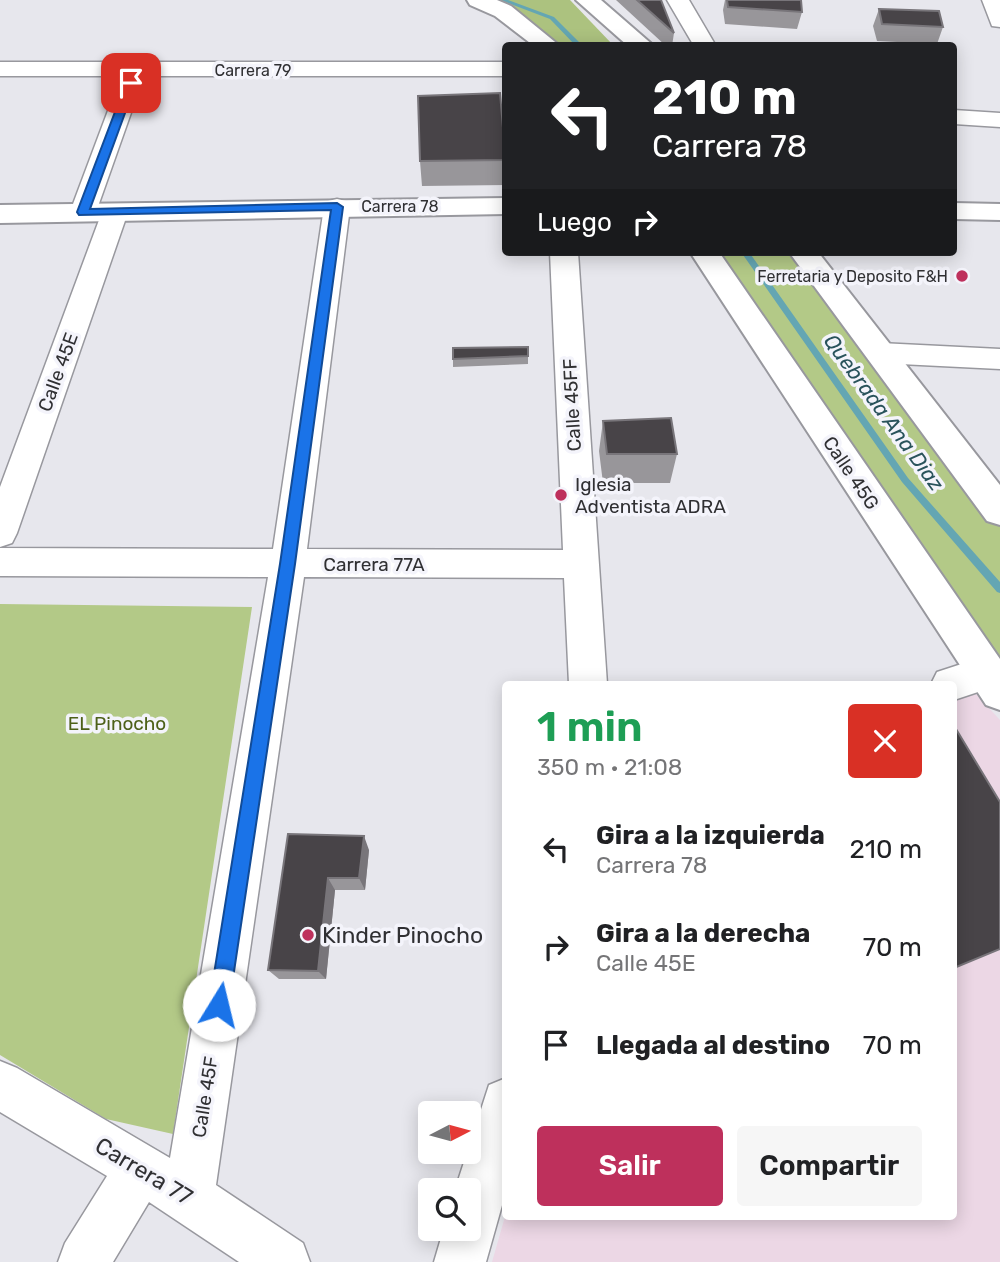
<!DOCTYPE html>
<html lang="es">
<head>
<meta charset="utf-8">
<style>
	body { margin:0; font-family:Rubik,sans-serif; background:#f6f6f6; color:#202124; height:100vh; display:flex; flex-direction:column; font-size:26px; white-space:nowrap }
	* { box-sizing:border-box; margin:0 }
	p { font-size:23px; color:#757577 }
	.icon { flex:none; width:38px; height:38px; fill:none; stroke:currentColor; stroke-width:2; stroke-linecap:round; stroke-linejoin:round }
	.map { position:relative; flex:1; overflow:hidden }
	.panel { position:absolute; left:502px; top:681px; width:455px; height:539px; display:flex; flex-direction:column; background:#fff; border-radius:7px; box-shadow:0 4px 18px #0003 }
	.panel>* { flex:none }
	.banner { position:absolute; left:502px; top:42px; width:455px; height:214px; border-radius:7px; box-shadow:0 4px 18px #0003; background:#202124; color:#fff; overflow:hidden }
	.needle { width:46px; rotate:84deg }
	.controls { position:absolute; left:418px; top:1101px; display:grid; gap:14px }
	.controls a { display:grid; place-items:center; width:63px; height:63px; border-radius:7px; background:#fff; box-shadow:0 4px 18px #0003; font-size:35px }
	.pin { position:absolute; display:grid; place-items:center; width:60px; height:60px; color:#fff; margin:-30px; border-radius:14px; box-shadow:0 4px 10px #0006 }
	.me { position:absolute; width:77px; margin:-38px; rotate:9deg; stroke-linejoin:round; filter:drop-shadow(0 0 5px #0008) }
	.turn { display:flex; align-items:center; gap:24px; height:147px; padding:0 35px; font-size:32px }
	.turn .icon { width:91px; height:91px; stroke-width:2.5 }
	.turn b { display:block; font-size:49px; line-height:60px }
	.then { display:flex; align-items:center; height:66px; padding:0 35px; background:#0003; gap:14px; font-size:26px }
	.round { display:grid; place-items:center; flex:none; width:74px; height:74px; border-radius:7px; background:#f6f6f6 }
	.summary { display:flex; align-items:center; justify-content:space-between; height:119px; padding:0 35px }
	h1 { font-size:42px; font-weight:600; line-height:52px; color:#1e9e55 }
	.button { display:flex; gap:14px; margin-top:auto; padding:14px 35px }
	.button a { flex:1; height:80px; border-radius:7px; background:#be305c; color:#fff; font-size:28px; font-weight:600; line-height:80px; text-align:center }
	.button a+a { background:#f6f6f6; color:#202124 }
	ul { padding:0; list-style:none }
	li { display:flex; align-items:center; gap:21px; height:98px; padding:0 35px }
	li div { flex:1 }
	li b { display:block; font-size:26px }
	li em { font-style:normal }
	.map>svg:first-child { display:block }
	.education { fill:#ecd7e5 }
	.green { fill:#b3c987 }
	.forest { fill:#acc27f }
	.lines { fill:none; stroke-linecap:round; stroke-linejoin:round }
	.stream { fill:#64a6b3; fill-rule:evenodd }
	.minor-casing { stroke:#98989e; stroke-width:3 }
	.tertiary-casing { stroke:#98989e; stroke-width:4 }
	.minor { fill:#fff; fill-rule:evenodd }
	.tertiary { fill:#fff; fill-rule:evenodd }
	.wall { fill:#98969a }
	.shaded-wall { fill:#78757a }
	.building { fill:#484448; stroke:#78757a; stroke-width:2 }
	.route { fill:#1a73e8; stroke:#114b97; stroke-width:2 }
	.poi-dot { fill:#be305c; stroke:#f4f4fb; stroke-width:2.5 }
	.labels { text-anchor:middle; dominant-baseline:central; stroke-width:7; stroke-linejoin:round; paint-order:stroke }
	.far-street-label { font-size:16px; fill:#303033; stroke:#f4f4fb }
	.far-poi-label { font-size:16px; fill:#303033; stroke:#f4f4fb; text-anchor:end }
	.street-label { font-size:19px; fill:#303033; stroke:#f4f4fb }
	.poi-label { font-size:19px; fill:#303033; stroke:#f4f4fb; text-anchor:start }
	.park-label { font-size:19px; fill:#4d6019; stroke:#f4f4fb }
	.water-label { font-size:21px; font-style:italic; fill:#29535b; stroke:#f4f4fb }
	.near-poi-label { font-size:23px; fill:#303033; stroke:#f4f4fb; text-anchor:start }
	.near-street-label { font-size:23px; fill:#303033; stroke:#f4f4fb }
</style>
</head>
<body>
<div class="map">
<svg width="1000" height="1262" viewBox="0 0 1000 1262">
	<rect width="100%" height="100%" fill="#e7e7ed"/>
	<path class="education" d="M976 694 1000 720V1262H492L506 1213V1216H954V701Z"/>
	<path class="green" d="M713 252H791L1000 526V665Z
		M0 604 252 607 173 1134 106 1119 0 1055Z"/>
	<path class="forest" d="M493 0H570L613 45H558Z"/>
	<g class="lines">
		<path class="stream" d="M500 0H508L554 17 583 46H576L550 19Z
			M741 252H749L908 478 1000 582V593L997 592 902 482Z"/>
		<g class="minor-casing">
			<path id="minor" d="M667 0H689L716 46H694Z
				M982 0H1000V27L992 26Z
				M0 62H506V76H144L96 212 92 218 83 220 74 218 70 212 121 76H0Z
				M954 110 1000 113V127L954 124Z
				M337 199 346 201 350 207 307 549 563 550 550 252H578L607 684H569L564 578 304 577 216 1185 303 1243 310 1262H239L149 1202 113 1262H58L65 1243 107 1176 0 1112V1061L17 1068 170 1158 268 577 0 576V548L273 549 324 207 328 201Z
				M115 204 124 206 128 212 17 533 12 543 0 547V487L102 212 106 206Z
				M880 343 1000 349V369L880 363 869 360 865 353 869 346Z
				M986 656 1000 663 999 685 954 700V684H931L937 672Z
				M506 1078V1191L486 1262H434L444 1228H469V1190H455L489 1085Z"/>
		</g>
		<g class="tertiary-casing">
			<path id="tertiary" d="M467 0H497L511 6 560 46H534L495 16 470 5Z
				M576 0H601L654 46H628Z
				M506 198V214L0 223V205Z
				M954 203 1000 204V220L954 219Z
				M690 252H719L1000 659V710L986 705Z
				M789 252H818L1000 485V525L987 521Z"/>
		</g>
		<use href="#minor" class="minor"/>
		<use href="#tertiary" class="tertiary"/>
	</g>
	<path class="wall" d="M616 0H661L674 33 672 46H666Z
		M725 0H801L802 12 797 29 725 24 723 10Z
		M879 9 943 27 937 44 877 41 873 26Z
		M506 139V185L422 186 420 161 505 151Z
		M528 347V364L453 367V348Z
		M603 421 677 454 670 483H603L599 451Z
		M288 834 369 850 365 890H335L326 979H279L268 970Z"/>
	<path class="shaded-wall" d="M364 836 369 850 365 890 359 878Z
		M328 878 335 890 326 979 318 971Z"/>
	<path class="building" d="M637 0H661L674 33Z
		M727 0H801L802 12 728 7Z
		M879 9 939 11 943 27 882 24Z
		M862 43 893 44V46H863Z
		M500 93 505 151 506 139V160L420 161 418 96Z
		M528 347V356L453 359V348Z
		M671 418 677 454H607L603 421Z
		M956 729 1000 802V949L954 968V730Z
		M288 834 364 836 359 878H328L318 971 268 970Z"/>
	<path class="route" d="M131 80 136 83 90 209 337 203 343 207 295 564 229 1005 226 1012 219 1015 212 1012 209 1005 280 564 331 210 79 215 77 212 126 83Z"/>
	<g class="poi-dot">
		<circle cx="962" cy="276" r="7"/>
		<circle cx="561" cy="495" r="7"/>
		<circle cx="308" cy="935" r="7"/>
	</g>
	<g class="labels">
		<g class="far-street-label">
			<text x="253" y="70">Carrera 79</text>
			<text x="400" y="206">Carrera 78</text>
		</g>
		<g class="far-poi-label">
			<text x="948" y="276">Ferretaria y Deposito F&amp;H</text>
		</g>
		<g class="street-label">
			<text transform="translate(58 372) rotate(-70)">Calle 45E</text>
			<text transform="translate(572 405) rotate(-93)">Calle 45FF</text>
			<text transform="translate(851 473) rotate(56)">Calle 45G</text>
			<text x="374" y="564">Carrera 77A</text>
			<text transform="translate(205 1097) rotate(-81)">Calle 45F</text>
		</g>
		<g class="poi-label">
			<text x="575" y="484">Iglesia<tspan x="575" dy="22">Adventista ADRA</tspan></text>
		</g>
		<g class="park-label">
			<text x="117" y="723">EL Pinocho</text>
		</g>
		<g class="water-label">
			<text transform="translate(884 412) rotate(54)">Quebrada Ana Diaz</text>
		</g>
		<g class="near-poi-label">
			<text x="322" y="935">Kinder Pinocho</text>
		</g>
		<g class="near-street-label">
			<text transform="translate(144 1171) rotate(31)">Carrera 77</text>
		</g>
	</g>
</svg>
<div class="controls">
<a><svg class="needle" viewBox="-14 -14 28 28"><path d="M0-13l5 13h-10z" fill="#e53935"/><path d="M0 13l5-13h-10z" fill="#757577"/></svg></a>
<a><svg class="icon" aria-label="search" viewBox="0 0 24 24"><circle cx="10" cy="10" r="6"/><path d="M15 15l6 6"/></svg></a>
</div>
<div class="pin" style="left:131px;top:83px;background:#d93025"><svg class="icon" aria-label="arrive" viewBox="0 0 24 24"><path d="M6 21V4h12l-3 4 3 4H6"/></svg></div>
<svg class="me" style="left:219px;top:1005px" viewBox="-20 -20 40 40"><circle r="19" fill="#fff"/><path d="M0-13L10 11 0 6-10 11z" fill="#1a73e8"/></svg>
<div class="banner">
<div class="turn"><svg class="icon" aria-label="left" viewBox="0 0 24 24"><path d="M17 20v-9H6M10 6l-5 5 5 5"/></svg><div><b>210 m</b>Carrera 78</div></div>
<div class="then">Luego<svg class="icon" aria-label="right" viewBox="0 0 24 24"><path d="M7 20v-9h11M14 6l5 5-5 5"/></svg></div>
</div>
<section class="panel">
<div class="summary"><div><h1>1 min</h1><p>350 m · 21:08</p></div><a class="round" style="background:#d93025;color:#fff"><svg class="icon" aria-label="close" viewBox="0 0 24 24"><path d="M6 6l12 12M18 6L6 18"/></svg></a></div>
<ul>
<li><svg class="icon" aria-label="left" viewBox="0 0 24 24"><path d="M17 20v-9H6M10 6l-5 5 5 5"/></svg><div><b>Gira a la izquierda</b><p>Carrera 78</p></div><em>210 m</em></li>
<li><svg class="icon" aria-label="right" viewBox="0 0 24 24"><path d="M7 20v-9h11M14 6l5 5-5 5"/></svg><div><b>Gira a la derecha</b><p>Calle 45E</p></div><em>70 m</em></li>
<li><svg class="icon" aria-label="arrive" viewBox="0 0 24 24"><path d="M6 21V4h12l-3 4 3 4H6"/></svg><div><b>Llegada al destino</b></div><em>70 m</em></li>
</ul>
<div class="button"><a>Salir</a><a>Compartir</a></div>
</section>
</div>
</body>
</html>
